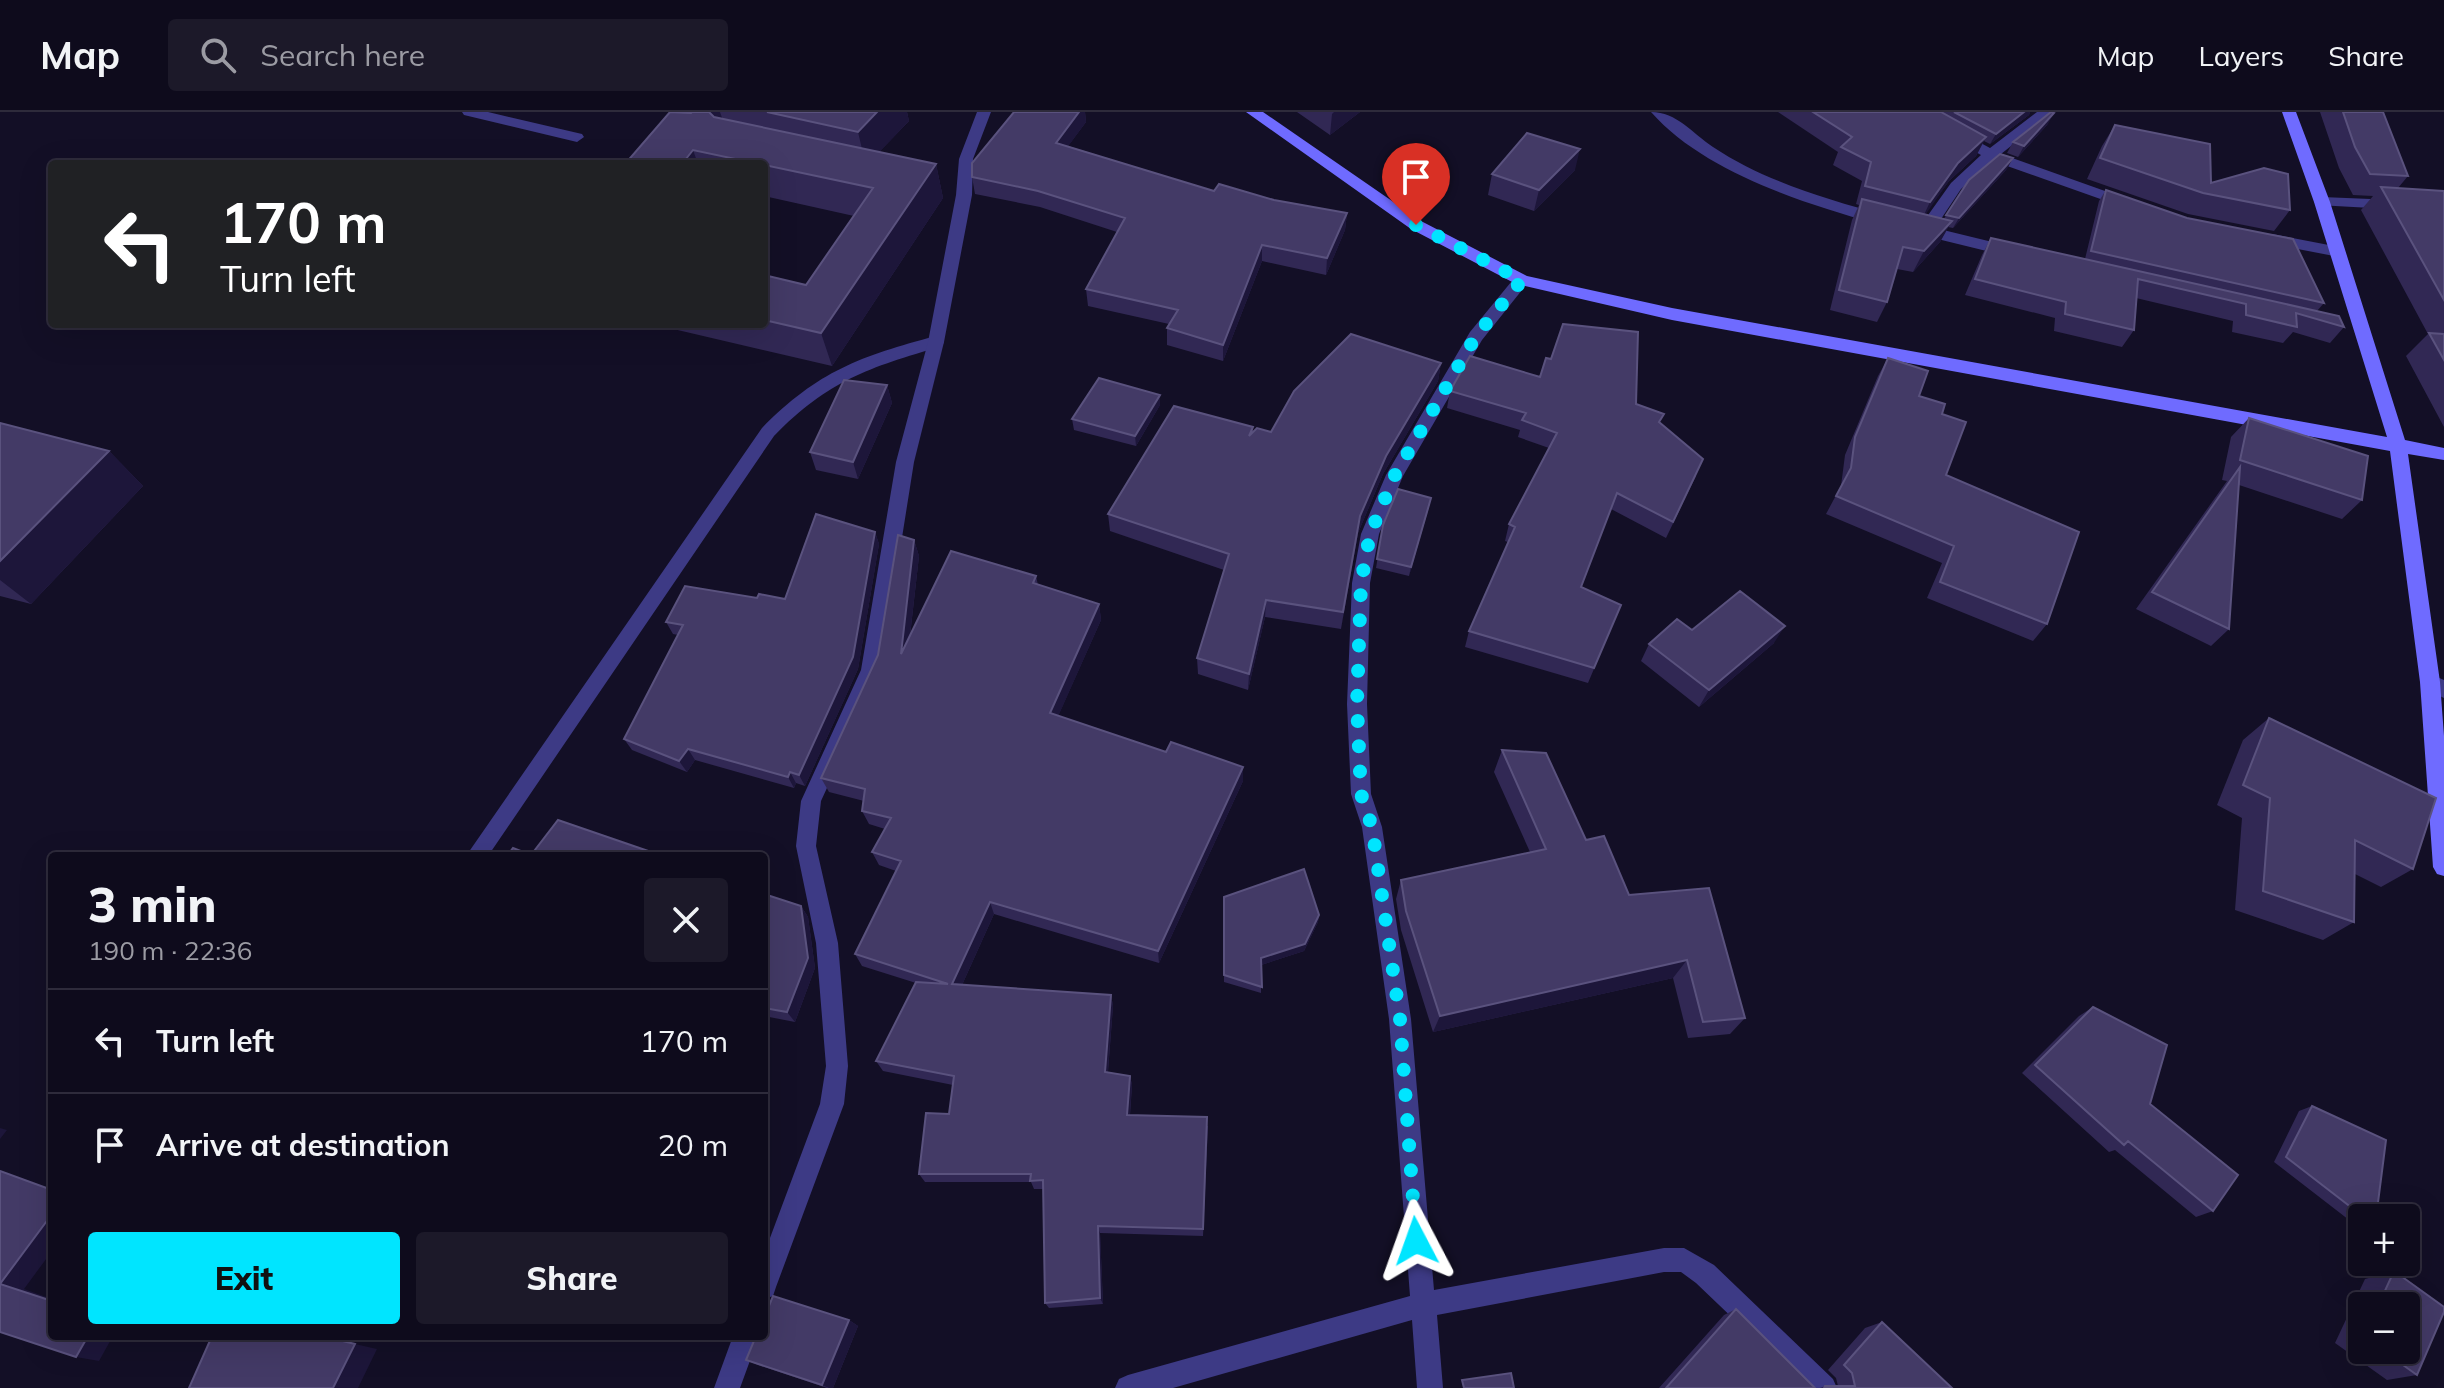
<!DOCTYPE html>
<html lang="en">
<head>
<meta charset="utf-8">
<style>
	body { margin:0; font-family:Mulish,sans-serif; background:#1c1929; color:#f1f3f6; height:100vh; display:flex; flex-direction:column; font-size:30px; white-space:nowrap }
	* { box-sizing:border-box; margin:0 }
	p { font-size:26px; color:#9b9ba3 }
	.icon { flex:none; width:44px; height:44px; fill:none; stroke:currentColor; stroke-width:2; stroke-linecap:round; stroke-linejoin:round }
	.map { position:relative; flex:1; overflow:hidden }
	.panel { position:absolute; left:48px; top:740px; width:720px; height:488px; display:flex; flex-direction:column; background:#0e0b1c; border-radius:8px; box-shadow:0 8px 32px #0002,0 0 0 2px #2e2b3b }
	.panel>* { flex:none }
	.banner { position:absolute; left:48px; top:48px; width:720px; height:168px; border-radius:8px; box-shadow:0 8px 32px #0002,0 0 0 2px #2e2b3b; background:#202124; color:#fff; overflow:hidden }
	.fabs { position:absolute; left:2348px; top:1092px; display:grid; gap:16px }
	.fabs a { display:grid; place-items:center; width:72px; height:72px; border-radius:8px; background:#0e0b1c; box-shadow:0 8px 32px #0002,0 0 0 2px #2e2b3b; font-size:40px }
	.pin { position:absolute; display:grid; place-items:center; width:68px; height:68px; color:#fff; margin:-82px -34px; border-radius:50% 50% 50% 0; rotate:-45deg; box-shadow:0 0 8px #0007 }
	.pin .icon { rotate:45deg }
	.me { position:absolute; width:88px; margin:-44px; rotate:356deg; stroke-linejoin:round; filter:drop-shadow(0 0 6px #0008) }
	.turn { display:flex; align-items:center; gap:28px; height:168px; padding:0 40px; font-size:36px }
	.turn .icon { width:104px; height:104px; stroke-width:2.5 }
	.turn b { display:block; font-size:56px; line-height:68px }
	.round { display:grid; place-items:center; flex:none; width:84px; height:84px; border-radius:8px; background:#1c1929 }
	.head { display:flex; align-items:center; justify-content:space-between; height:136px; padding:0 40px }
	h1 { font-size:48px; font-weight:800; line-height:60px }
	.button { display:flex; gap:16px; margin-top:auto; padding:16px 40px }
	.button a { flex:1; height:92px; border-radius:8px; background:#00e5ff; color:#111; font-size:32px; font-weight:800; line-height:92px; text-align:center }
	.button a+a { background:#1c1929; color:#f1f3f6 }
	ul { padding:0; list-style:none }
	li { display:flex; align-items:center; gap:24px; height:104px; padding:0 40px; border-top:2px solid #2e2b3b }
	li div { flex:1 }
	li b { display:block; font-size:30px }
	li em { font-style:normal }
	header { display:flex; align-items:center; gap:48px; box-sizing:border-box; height:112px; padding:0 40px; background:#0e0b1c; border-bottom:2px solid #2e2b3b }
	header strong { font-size:38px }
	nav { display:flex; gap:44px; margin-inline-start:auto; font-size:28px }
	.search { width:560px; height:72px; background:#1c1929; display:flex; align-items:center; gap:20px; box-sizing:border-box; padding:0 28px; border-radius:8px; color:#9b9ba3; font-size:30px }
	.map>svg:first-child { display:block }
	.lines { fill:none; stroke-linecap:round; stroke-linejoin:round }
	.lane { fill:#3d3a85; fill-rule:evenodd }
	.street { fill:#3d3a85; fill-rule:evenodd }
	.secondary { fill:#6f6bff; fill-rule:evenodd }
	.wall { fill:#312854; fill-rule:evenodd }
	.shaded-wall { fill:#1d163a }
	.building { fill:#433a66; stroke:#5a527e; stroke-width:2 }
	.route { stroke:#00e5ff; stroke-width:14; stroke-dasharray:0 25.2 }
</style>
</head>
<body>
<header>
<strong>Map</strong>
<div class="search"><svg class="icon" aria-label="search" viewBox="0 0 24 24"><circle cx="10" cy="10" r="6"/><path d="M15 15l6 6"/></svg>Search here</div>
<nav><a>Map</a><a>Layers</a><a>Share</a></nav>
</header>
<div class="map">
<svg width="2444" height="1276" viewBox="0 0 2444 1276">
	<rect width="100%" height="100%" fill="#130f26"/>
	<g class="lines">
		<path class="lane" d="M936 224 944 230 942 234C868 256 829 268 774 324L488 744H466L762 316C818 259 861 244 936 224Z"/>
		<path class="street" d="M462 0H488L582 22 584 25 577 30 464 3Z
			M977 0H991L973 47 972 83 944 230 914 350 881 558 821 689 816 734 838 831 848 954 844 992 776 1175 773 1184 764 1187V1142L820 992 826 954 816 831 796 734 801 689 861 558 896 350 928 230 956 83 959 47Z
			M1651 0C1677 0 1692 21 1713 35 1764 69 1826 87 1884 103L1887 107 1884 111H1874C1800 90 1703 59 1651 0Z
			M1905 0H1923L1990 36 2037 0H2054L2001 42 2133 89 2136 92 2128 97 2123 95 1993 49 1961 77 1935 116 2017 136V144L2011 145 1913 121V113H1921L1951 71 1981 43Z
			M2322 85 2444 90V100L2317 93 2314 90Z
			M2272 122 2334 134 2342 139 2334 144 2267 131V123Z
			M1522 163 1530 168 1482 228 1403 364 1379 422 1370 471 1367 592 1371 682 1382 715 1411 907 1434 1178 1664 1136H1684L1714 1153 1833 1267 1837 1276H1806L1696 1171 1681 1160H1664L1437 1203 1443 1276H1417L1412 1208 1173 1276H1115L1119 1267 1128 1263 1410 1184 1389 907 1362 715 1351 682 1347 592 1352 471 1361 422 1386 363 1470 220 1516 164Z
			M2430 562 2444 568V586L2423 576 2420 570 2423 564Z
			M733 1224H759L740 1276H714Z"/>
		<path class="secondary" d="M1246 0H1263L1421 109 1527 164 1672 196 2387 325 2314 90 2282 0H2296L2330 90 2405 328 2444 336V348L2408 342 2440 570 2444 624V764L2437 762 2433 755 2420 570 2390 339 1672 208 1516 172 1411 117Z"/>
	</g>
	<path class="wall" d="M692 0H907L909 9 879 40 936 52 943 86 832 254 652 212H764V163L806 173 854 104 764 84V52H625Z
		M1014 0H1085L1086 10 1068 34 1214 79 1274 88 1347 101 1345 118 1326 163 1262 149 1223 249 1167 233V216L1169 212 1088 194 1086 177 1117 120 1040 95 975 82 972 65Z
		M1297 0H1360L1330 23Z
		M1778 0H2030L2029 3 1990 32 1984 29 1976 44 1949 69 1925 102 1944 107 1946 103 2007 57 1953 116 1948 115 1940 130 1913 160 1897 157 1887 190 1877 210 1830 198 1852 108 1859 93 1856 92 1862 69 1833 53 1838 40Z
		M2320 0H2383L2408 64 2398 76 2444 79V315L2406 244 2428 222 2361 98 2373 84 2353 83 2339 56Z
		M2048 12 2018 45 2007 41 2013 30Z
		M2115 13 2211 71 2290 98 2274 119 2188 102 2087 67 2102 34Z
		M1575 58 1534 99 1488 83 1492 62Z
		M2106 78 2324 191 2317 199 2344 215 2330 231 2293 220 2283 231 2232 220 2233 209 2136 186 2134 218 2122 235 2054 219 2055 206 1965 183 1982 143 1991 126 2085 147 2099 89Z
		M1888 246 1919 284 1942 302 1946 363 2047 512 2033 529 1927 486 1942 451 1826 402 1841 374 1845 343 1878 264Z
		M1441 251 1438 269 1383 362 1358 421 1341 517 1265 505 1248 578 1198 562 1197 546 1224 458 1110 419 1108 402 1253 315V320H1271Z
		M887 273 892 291 858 367 816 358 810 340Z
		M1450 279 1636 292 1660 312 1696 364 1666 426 1611 397 1581 475 1621 493 1588 571 1465 535 1469 519 1508 430 1505 429 1509 412 1549 336 1518 325 1520 318 1447 296Z
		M1160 293 1136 334 1074 318 1072 307Z
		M2249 306 2362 388 2342 407 2239 373 2229 517 2211 534 2136 497 2227 369 2222 368 2231 325Z
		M0 311 109 339 143 374 31 492 0 484Z
		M1429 395 1409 464 1376 456 1383 413Z
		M875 420 879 432 858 557 805 674 796 671 794 676 695 648 687 660 632 638 624 627 678 523 673 522 666 510 757 486 785 487Z
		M914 428 919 444 910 524 1036 464 1038 473 1099 492 1101 508 1058 604 1166 640 1243 655V669L1159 851 994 802 962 873 1111 883 1113 894 1108 960 1130 964 1132 973 1130 1003 1208 1014 1203 1124 1100 1121 1103 1192 1049 1196 1045 1191 1043 1077H1034L1031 1070H925L919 1062 949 1002 953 973 883 959 876 949 916 871 862 854 855 842 896 759 879 753 872 740 885 717 869 712 862 699 864 689 829 680 821 666 878 543Z
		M1692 518 1774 531 1699 595 1641 549 1649 532Z
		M2269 606 2413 757 2381 775 2355 762 2354 810 2323 828 2235 798 2242 706 2217 693 2243 628Z
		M1502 638 1586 728 1629 783 1745 906 1730 922 1688 926 1673 866 1433 920 1401 818 1396 787 1401 768 1530 740 1494 660Z
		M764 782 801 794 808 805 815 856 795 910 764 904Z
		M1224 785 1319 803 1318 810 1304 839 1261 853V881L1224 870Z
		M2093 895 2150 992 2213 1099 2196 1105 2115 1038 2109 1040 2022 961 2079 904Z
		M2312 994 2376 1106H2362V1118L2274 1050 2299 999Z
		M2394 1159 2444 1195V1200L2417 1263 2387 1268 2335 1231 2365 1167ZM2362 1194H2406V1238H2362Z
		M1736 1197 1815 1276H1659L1724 1203Z
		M849 1208 858 1214 833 1276H827L758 1253 746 1248Z
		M1882 1210 1952 1276H1820L1825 1274H1838L1836 1266 1828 1258 1865 1216Z"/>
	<path class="shaded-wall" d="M706 0H720L728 23Z
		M877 0H907L909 9 866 54 858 20Z
		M1079 0H1085L1086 10 1058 48 1056 31Z
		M1334 0H1360L1330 23 1332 2Z
		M2024 0H2030L2029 3 1990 32 1996 22Z
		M2054 1 2048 12 2018 45 2024 34Z
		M1986 25 1976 44 1949 69 1921 109 1930 90 1958 51Z
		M1580 37 1575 58 1534 99 1539 78Z
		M693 38 698 52H682Z
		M2013 46 2007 57 1953 116 1959 106Z
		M936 52 943 86 832 254 821 221Z
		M1347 101 1345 118 1326 163 1327 146Z
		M1952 109 1940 130 1913 160 1924 139Z
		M1262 133V149L1223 249V233Z
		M1441 251 1438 269 1383 362 1358 421 1341 517 1360 404 1386 344Z
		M887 273 892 291 858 367 853 350Z
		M1160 283V293L1136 334 1135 324Z
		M109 339 143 374 31 492 0 468V449Z
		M1431 386 1429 395 1409 464 1411 455Z
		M875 420 879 432 858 557 805 674 799 663Z
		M914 428 919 444 906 558 901 542Z
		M1266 488 1265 505 1248 578 1249 562Z
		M1099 492 1101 508 1053 616 1050 601Z
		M1785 514 1774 531 1699 595 1709 578Z
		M688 637 695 648 687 660 679 649Z
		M1243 655V669L1159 851 1158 839Z
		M790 660 796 671 794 676 788 665Z
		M990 790 994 802 957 884 952 872Z
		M801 794 808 805 815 856 795 910 787 900Z
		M1319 803 1318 810 1304 839 1261 853V846Z
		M1687 848 1673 866 1433 920 1440 904Z
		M1111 883 1113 894 1107 970 1105 960Z
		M1130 964 1132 973 1129 1012 1127 1003Z
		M0 1016 7 1018 0 1027Z
		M52 1102V1139L24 1177 52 1187V1189L0 1172Z
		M1098 1114 1100 1121 1103 1192 1100 1186Z
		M849 1208 858 1214 833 1276H829L822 1273Z
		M88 1224H113L99 1249 76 1245Z
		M355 1232 377 1237 358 1276H333Z"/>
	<path class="building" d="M670 0 691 1 692 0H709L714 5 936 52 821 221 764 208V163L806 173 873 76 693 38 682 52H625Z
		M767 0H877L858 20Z
		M1014 0H1079L1056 31 1214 79 1219 72 1274 88 1347 101 1327 146 1262 133 1223 233 1167 216 1178 198 1086 177 1125 106 1038 79 972 65V51Z
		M1813 0H1941L1986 25 1958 51 1930 90 1865 74 1871 50 1841 35 1852 25Z
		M1954 0H2024L1996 22Z
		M2051 0 2054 1 2024 34 2013 30Z
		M2343 0H2383L2408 64 2370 62 2355 35Z
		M2115 13 2210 32 2211 71 2264 56 2288 62 2290 98 2203 81 2100 46Z
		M1527 21 1580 37 1539 78 1492 62Z
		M2000 42 2013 46 1959 106 1946 103 1969 68Z
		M2381 75 2444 79V188Z
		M2106 78 2187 106 2293 127 2324 191 2091 139Z
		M1862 87 1952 109 1924 139 1903 135 1887 190 1839 178Z
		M1991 126 2339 204 2344 215 2296 201 2297 215 2246 203V192L2138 167 2134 218 2065 202 2066 190 1975 167Z
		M1563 212 1638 220 1636 292 1664 302 1659 310 1703 347 1673 410 1617 381 1581 475 1621 493 1594 556 1469 519 1515 415 1509 412 1557 321 1522 308 1526 301 1450 279 1470 244 1540 265 1546 246 1551 247Z
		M2429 221 2444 222V248Z
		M1351 222 1441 251 1386 344 1360 404 1343 500 1266 488 1249 562 1197 546 1229 442 1108 402 1174 294 1253 315 1249 324 1257 316 1271 320 1294 279Z
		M1888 246 1928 259 1919 284 1945 292 1942 302 1966 310 1946 363 2079 420 2047 512 1940 470 1954 434 1836 384 1851 356 1855 325Z
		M1099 266 1160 283 1135 324 1072 307Z
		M844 268 887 273 853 350 810 340Z
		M2249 306 2368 344 2362 388 2240 348Z
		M0 311 109 339 0 449Z
		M2240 355 2229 517 2152 480Z
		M1398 377 1431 386 1411 455 1377 447 1383 413Z
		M816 402 875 420 853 545 799 663 790 660 788 665 688 637 679 649 624 627 683 513 666 510 685 474 757 486 759 482 785 487Z
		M898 423 914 428 901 542 951 439 1036 464 1033 471 1099 492 1050 601 1166 640 1171 630 1243 655 1158 839 990 790 952 872 1111 883 1105 960 1130 964 1127 1003 1207 1005 1203 1117 1098 1114 1100 1186 1045 1191 1043 1068 1030 1069 1031 1062H919L926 1001 949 1002 954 964 876 949 916 870 948 872 855 842 901 749 872 740 891 706 862 699 865 677 821 666 878 543Z
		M1740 479 1785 514 1709 578 1649 532 1677 507 1692 518Z
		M2269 606 2436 686 2413 757 2355 728 2354 810 2263 779 2270 686 2243 673Z
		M1502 638 1546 641 1586 728 1604 724 1629 783 1709 776 1745 906 1703 910 1687 848 1440 904 1406 799 1401 768 1546 737Z
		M558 708 654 741 660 744H507L513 736 531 743Z
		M1304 757 1319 803 1305 832 1261 846 1262 875 1224 863V785Z
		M764 782 801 794 808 846 787 900 764 896Z
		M2093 895 2167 933 2150 992 2238 1063 2213 1099 2128 1029 2124 1033 2035 953Z
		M2312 994 2386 1028 2376 1106H2365L2286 1045Z
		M0 1059 52 1078V1102L0 1172 52 1189V1224H88L76 1245 0 1220Z
		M2394 1159 2444 1195V1200L2417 1263 2382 1238H2406V1194H2378Z
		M773 1184 849 1208 822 1273 746 1248 756 1224H764V1206Z
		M1736 1197 1815 1276H1666Z
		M1882 1210 1952 1276H1824L1825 1274H1855L1852 1261 1844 1253Z
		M212 1224H322L355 1232 333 1276H189Z
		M1511 1261 1514 1276H1464L1462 1268Z"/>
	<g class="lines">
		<path class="route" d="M1416 113 1522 168 1476 224 1395 363 1370 422 1361 471 1357 592 1361 682 1372 715 1400 907 1416 1129"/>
	</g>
</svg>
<div class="fabs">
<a>+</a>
<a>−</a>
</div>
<div class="pin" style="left:1416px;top:113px;background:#d93025"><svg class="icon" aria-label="arrive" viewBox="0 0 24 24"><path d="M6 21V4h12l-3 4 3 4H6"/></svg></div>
<svg class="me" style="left:1416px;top:1129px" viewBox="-20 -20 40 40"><path d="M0-17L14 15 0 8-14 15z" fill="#00e5ff" stroke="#fff" stroke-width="4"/></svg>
<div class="banner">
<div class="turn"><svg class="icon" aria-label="left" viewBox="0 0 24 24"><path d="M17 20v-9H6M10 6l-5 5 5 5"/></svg><div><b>170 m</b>Turn left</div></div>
</div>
<section class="panel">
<div class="head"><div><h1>3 min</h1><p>190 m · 22:36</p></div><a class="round"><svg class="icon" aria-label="close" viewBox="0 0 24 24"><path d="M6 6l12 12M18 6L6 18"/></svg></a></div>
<ul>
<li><svg class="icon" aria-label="left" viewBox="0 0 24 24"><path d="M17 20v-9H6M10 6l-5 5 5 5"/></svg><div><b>Turn left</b></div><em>170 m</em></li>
<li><svg class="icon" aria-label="arrive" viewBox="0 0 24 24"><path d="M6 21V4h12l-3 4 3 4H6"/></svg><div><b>Arrive at destination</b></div><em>20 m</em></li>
</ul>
<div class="button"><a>Exit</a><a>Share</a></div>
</section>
</div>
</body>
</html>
